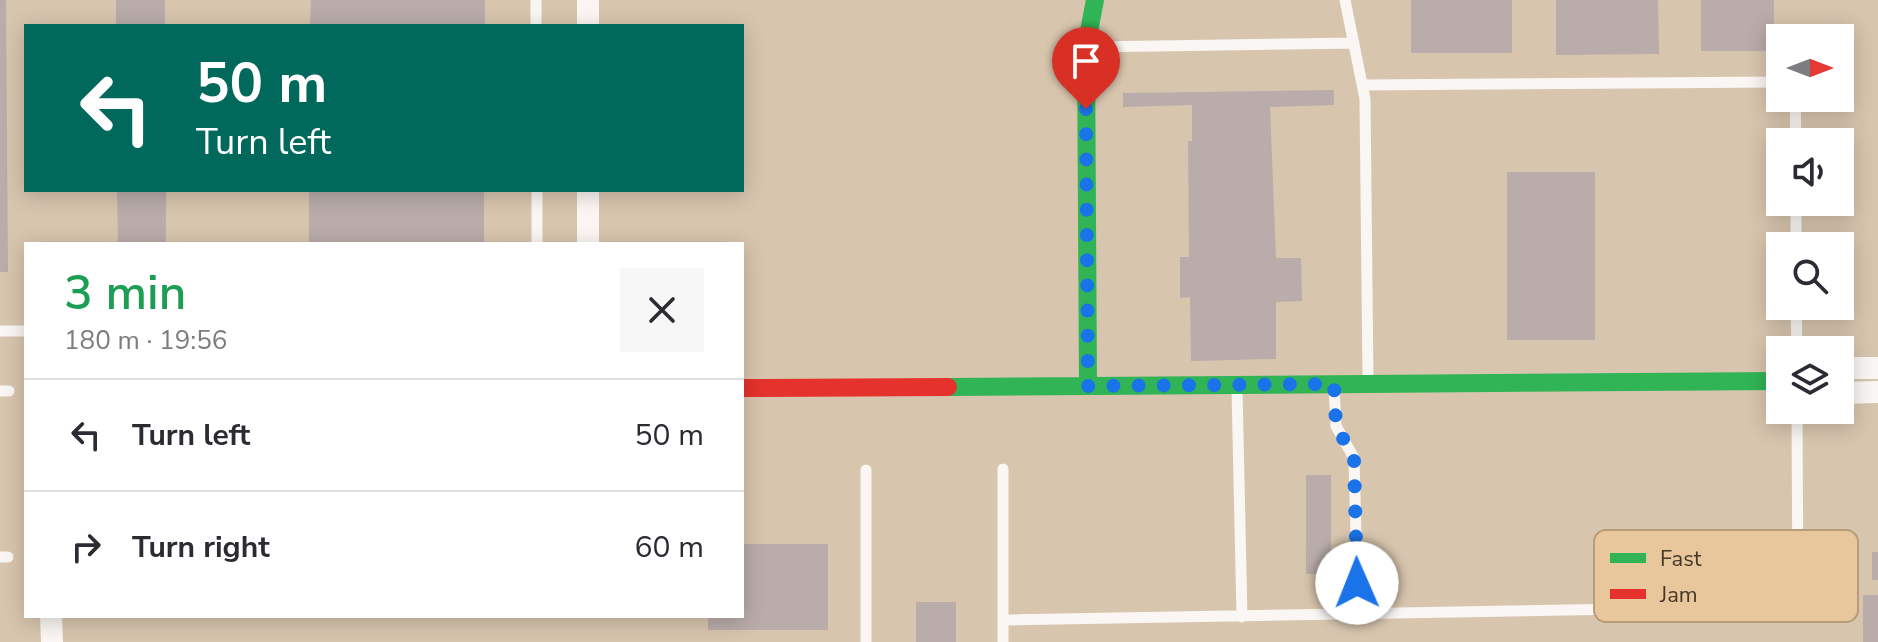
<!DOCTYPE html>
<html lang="en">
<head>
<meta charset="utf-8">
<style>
	body { margin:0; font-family:"Nunito Sans",sans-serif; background:#f7f7f7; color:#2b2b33; height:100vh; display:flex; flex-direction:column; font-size:30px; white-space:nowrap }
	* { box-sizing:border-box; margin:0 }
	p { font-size:26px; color:#7c7c81 }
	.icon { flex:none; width:44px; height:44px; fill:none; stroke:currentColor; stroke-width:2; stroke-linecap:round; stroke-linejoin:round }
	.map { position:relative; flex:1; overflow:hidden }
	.details { position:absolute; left:24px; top:242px; width:720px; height:376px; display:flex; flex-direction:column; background:#fff; border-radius:0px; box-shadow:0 4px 20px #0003 }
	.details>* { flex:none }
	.guide { position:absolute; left:24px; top:24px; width:720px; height:168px; border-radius:0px; box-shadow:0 4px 20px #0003; background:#00695c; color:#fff; overflow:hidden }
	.needle { width:52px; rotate:90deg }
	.fabs { position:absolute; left:1766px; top:24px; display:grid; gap:16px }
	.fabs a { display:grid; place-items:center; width:88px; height:88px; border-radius:0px; background:#fff; box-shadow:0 4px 20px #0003; font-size:40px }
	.pin { position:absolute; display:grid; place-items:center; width:68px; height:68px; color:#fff; margin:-82px -34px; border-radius:50% 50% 50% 0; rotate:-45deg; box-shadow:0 0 8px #0007 }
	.pin .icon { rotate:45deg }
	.me { position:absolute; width:88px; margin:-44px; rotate:359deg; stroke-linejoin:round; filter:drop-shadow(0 0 6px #0008) }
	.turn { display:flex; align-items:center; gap:28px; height:168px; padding:0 40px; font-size:36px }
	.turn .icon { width:104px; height:104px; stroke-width:2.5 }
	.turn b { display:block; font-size:56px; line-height:68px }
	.round { display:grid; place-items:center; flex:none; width:84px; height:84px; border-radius:0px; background:#f7f7f7 }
	.summary { display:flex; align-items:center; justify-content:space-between; height:136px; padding:0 40px }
	h1 { font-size:48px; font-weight:600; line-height:60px; color:#1e9e55 }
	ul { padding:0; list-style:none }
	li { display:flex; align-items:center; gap:24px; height:112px; padding:0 40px; border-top:2px solid #e1e1e2 }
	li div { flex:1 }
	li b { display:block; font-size:30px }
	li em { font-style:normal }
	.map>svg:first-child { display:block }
	.building { fill:#b9acaa }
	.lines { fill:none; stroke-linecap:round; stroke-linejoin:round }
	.lane { stroke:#f9f6f3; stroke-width:11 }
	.street { stroke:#f9f6f3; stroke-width:22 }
	.fast { stroke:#30b455; stroke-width:18 }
	.jam { stroke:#e5322d; stroke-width:18 }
	.route { stroke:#1a73e8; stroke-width:14; stroke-dasharray:0 25.2 }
	.key { fill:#e9c79c; stroke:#b89c79; stroke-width:2 }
	.key-label { font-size:22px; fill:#463826 }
</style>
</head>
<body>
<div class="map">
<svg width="1878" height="642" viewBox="0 0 1878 642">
	<rect width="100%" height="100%" fill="#d8c5ae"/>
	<path class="building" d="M0 0H6L8 272H0Z
		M116 0H165V26H116Z
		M311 0H485V26H310Z
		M1411 0H1512V53H1411Z
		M1556 0H1658L1659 54 1556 55Z
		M1701 0H1774V51H1701Z
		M1334 90V105L1270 107 1276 258H1301L1302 301 1276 302V359L1191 361 1190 297 1180 298V257H1189L1188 141H1192V105L1123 107V93Z
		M1507 172H1595V340H1507Z
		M117 190H166V244H118Z
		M309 190H484V244H309Z
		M1306 475H1331V574H1306Z
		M742 544H828V630H708V616H742Z
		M1872 552H1878V580H1872Z
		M1863 595H1878V642H1863Z
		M916 602H956V642H916Z"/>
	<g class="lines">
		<path class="lane" d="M536 0V26
			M1345 0 1365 99 1368 379
			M1090 47 1354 43
			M1363 85 1780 82
			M1795 98 1796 142
			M537 190V244
			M1796 202V246
			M1796 306 1797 350
			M0 331H26
			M1334 385 1336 426 1354 458 1358 614
			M1237 389 1242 617
			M0 391H9
			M0 557H8
			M1003 620 1798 606 1797 410
			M866 642V470
			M1003 642V469"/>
		<path class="street" d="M588 0V26
			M588 190V244
			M1840 368H1878
			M1840 393 1878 392
			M51 616 52 642"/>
		<path class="fast" d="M1088 386 1086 47 1095 0
			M948 387 1780 381"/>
		<path class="jam" d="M742 388 948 387"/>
	</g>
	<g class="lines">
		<path class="route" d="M1086 109 1088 386 1334 384 1336 426 1354 458 1357 583"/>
	</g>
	<rect x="1594" y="530" width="264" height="92" rx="12" class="key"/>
	<rect x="1610" y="553" width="36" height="10" fill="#30b455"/>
	<rect x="1610" y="589" width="36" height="10" fill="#e5322d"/>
	<g class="key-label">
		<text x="1660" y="566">Fast</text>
		<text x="1660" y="602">Jam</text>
	</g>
</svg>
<div class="fabs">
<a><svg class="needle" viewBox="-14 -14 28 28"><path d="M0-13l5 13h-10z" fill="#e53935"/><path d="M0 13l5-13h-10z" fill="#7c7c81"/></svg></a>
<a><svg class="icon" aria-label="sound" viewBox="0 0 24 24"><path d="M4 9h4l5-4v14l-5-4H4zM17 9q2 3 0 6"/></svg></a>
<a><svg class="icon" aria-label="search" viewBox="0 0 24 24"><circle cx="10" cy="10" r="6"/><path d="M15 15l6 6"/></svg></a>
<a><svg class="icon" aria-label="layers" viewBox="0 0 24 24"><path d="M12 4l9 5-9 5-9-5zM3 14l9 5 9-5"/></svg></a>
</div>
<div class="pin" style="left:1086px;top:109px;background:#d93025"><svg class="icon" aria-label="arrive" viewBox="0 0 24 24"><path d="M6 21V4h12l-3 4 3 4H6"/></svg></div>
<svg class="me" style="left:1357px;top:583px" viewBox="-20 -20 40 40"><circle r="19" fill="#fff"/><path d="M0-13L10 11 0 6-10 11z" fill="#1a73e8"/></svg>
<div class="guide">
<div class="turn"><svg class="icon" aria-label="left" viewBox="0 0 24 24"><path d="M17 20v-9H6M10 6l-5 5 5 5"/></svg><div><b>50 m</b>Turn left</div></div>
</div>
<section class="details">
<div class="summary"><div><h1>3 min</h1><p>180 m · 19:56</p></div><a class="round"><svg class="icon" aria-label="close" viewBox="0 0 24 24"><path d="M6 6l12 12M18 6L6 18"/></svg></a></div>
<ul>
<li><svg class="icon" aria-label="left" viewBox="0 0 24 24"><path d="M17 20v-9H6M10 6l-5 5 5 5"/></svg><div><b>Turn left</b></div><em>50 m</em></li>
<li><svg class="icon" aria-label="right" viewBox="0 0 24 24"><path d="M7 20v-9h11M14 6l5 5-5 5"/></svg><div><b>Turn right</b></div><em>60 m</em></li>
</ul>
</section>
</div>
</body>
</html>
